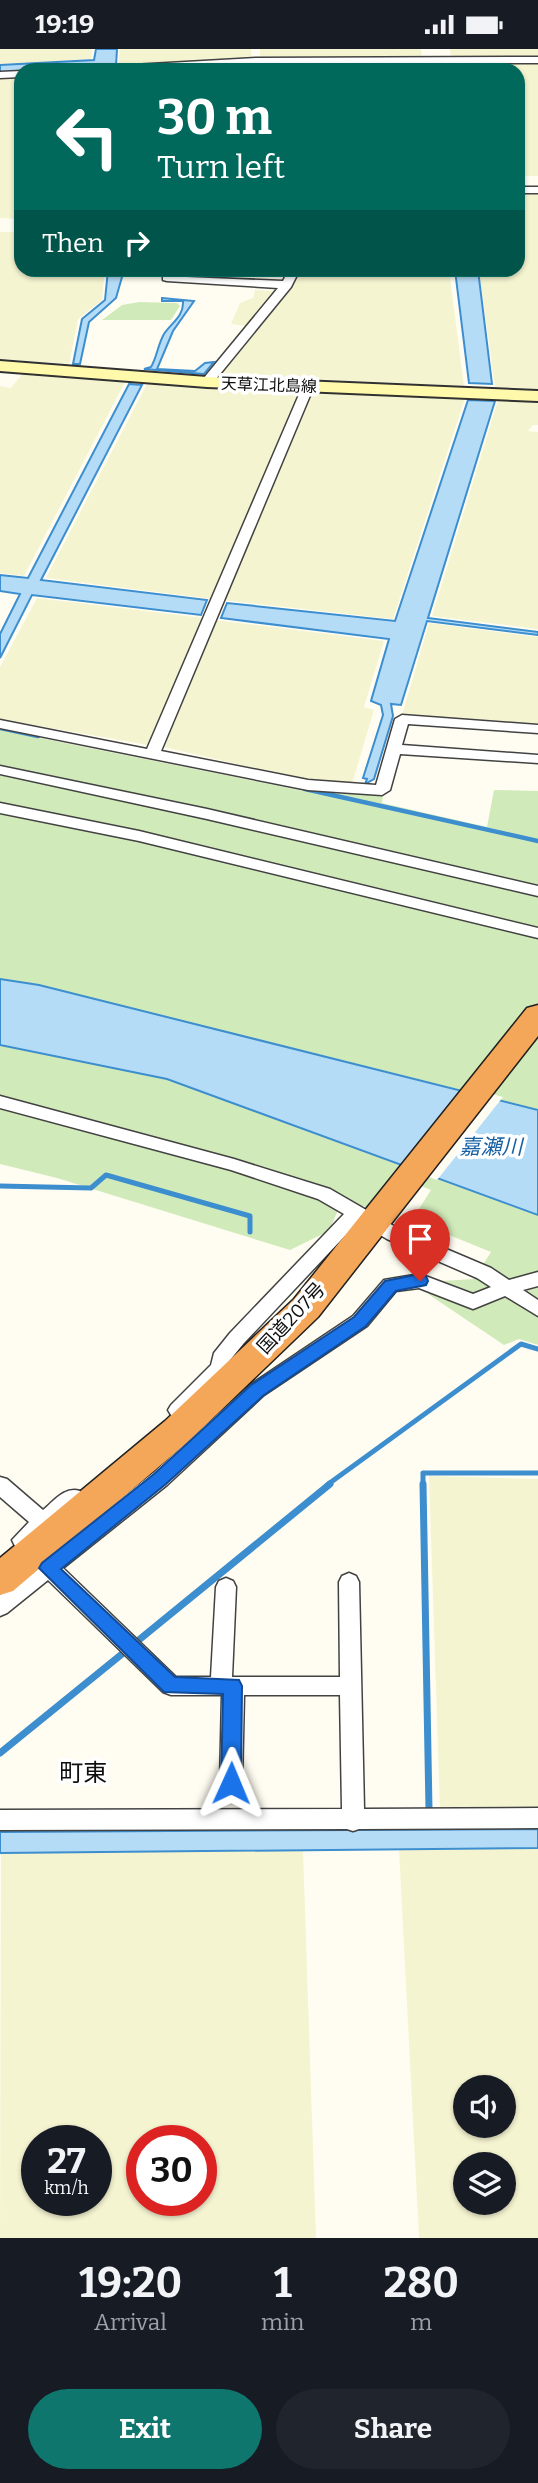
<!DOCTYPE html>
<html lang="en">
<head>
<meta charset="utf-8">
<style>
	body { margin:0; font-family:Bitter,"Noto Sans JP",serif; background:#20242c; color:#f1f3f6; height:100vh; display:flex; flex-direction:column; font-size:26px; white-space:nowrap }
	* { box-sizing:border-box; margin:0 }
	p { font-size:23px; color:#9ea1a6 }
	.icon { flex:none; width:38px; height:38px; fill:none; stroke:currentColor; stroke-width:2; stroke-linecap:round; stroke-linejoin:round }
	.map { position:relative; height:2189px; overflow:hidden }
	.details { display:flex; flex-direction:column; background:#171b24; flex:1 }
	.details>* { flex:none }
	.top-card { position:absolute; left:14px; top:14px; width:511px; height:214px; border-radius:21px; box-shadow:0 2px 5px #0004; background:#00695c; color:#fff; overflow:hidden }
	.controls { position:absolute; left:453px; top:2026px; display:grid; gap:14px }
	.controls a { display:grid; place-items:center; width:63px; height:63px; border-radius:50%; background:#171b24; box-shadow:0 2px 5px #0004; font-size:35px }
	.speed { position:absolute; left:21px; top:2076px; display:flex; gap:14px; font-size:35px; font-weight:700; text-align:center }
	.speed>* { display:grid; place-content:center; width:91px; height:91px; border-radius:50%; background:#171b24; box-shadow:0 2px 5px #0004; line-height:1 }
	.speed small { font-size:18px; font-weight:400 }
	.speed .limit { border:10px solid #d22; background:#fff; color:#111 }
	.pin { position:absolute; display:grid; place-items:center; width:60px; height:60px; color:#fff; margin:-72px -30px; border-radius:50% 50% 50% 0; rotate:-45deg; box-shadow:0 0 7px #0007 }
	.pin .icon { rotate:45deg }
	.me { position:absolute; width:77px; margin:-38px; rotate:1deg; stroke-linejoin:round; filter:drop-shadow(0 0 5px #0008) }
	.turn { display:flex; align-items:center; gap:24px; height:147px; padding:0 28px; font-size:32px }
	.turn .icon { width:91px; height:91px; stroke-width:2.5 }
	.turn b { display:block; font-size:49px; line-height:60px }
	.then { display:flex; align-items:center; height:66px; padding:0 28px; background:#0003; gap:14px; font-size:26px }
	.eta { display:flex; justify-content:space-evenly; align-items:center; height:119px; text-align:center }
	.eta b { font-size:42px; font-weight:700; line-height:49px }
	.primary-button { display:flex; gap:14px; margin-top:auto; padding:14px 28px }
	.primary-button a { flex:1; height:80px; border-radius:42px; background:#0f766e; color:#fff; font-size:28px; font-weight:700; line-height:80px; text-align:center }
	.primary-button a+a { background:#20242c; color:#f1f3f6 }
	.status { display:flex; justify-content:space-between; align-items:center; height:49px; padding:0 35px; background:#171b24; direction:ltr }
	.status svg { height:19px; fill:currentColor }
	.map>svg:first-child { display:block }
	.farmland { fill:#f5f4d1; fill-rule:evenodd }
	.green { fill:#d1eaba }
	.water { fill:#b5dcf7; stroke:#3c8ecf; stroke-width:2 }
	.pier { fill:#fffdf1 }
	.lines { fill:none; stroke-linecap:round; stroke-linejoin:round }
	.stream-far2 { stroke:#3c8ecf; stroke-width:4.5 }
	.stream-far1 { stroke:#3c8ecf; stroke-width:5 }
	.stream { stroke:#3c8ecf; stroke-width:7 }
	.street-casing { stroke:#424242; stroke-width:3 }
	.secondary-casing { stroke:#313131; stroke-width:4 }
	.highway-casing { stroke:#202020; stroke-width:3 }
	.street { fill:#fff; fill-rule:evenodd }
	.secondary { fill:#fff9ac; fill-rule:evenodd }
	.highway { fill:#f5a759; fill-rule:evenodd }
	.route { fill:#1a73e8; stroke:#114b97; stroke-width:2 }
	.labels { text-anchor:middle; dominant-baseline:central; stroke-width:7; stroke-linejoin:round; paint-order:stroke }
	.far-street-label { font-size:16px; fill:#0f0f0f; stroke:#fff }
	.street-label { font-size:19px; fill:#0f0f0f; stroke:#fff }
	.water-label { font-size:21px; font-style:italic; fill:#1660a3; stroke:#fff }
	.near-neighbourhood-label { font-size:24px; fill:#0f0f0f; stroke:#fff }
</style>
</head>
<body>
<div class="status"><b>19:19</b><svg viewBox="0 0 49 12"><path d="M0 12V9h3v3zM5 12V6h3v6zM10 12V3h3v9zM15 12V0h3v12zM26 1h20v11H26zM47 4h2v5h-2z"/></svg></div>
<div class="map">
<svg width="538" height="2189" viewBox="0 0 538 2189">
	<rect width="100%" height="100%" fill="#fffdf1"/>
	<path class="farmland" d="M0 0H92L91 10 0 15Z
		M120 0H251L252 11 118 18Z
		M260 0H421L422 10H260Z
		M450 0H538V10H451Z
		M424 13 425 21H263L261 14Z
		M538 13V127H518V21H452L451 14Z
		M21 28V170L0 169V29Z
		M518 143H538V340L495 338 479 221 518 220Z
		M0 183H21V220L105 221 102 251 78 270 69 315 0 310Z
		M302 221H449L464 337 218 326 293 237Z
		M255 241 276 242 248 277 231 275 240 254 253 249Z
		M23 324 125 333 24 527 0 524V337L11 339Z
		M147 335 301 343 212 550 46 529Z
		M311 343 465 349 393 570 222 551Z
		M498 351 538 353V376H533L528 382 538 383V580L432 567Z
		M37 549 204 569 148 696 0 670V618Z
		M215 571 384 592 364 658 374 661 352 735 309 732 164 698Z
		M429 574 538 588V676L402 666Z
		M429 1427 538 1430V1760L440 1761Z
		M538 1799V2189H419L399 1800ZM466 2039H504V2077H466ZM466 2116H504V2154H466Z
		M303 1801 316 2189H0L1 1804ZM37 2091H96V2151H37ZM142 2091H201V2151H142Z"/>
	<path class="green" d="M139 253 177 254 180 257 171 271H102L122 256Z
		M0 681 309 743 383 746 382 754 487 778 494 741 538 742V1061L39 936 0 930Z
		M0 996 167 1030 538 1166V1296L519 1290 504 1296 428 1245 441 1232 474 1230 491 1203 412 1171 431 1141 394 1126 367 1158 341 1154 329 1182 290 1201 57 1129 0 1115Z"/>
	<path class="water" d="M96 0H117L116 17 0 24V16L94 11Z
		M108 221H124L116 249 89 273 80 315H73L82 270 105 251Z
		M455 221H478L492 335 469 334Z
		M162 249 194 252 173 282 157 320 195 322 205 314 214 313 204 325 144 320 151 318C157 308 158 295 164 285 171 274 184 268 183 252H162Z
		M129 335 142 336 41 531 207 551 201 566 32 546 0 609V585L20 545 0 542V526L28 529Z
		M468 351 495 352 428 569 538 583V586L427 572 401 656 391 655 393 667 374 730 365 735 367 730 363 729 383 666 381 656 371 652 389 590 221 569 227 554 395 572Z
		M0 930 39 936 538 1061V1166L167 1030 0 996Z
		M538 1780V1799L0 1804V1783Z"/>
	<path class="pier" d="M466 1038 503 1048 437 1131 402 1118Z"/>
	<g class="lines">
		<path class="stream-far2" d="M0 679 38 687
			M305 740 538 792"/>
		<path class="stream-far1" d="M0 1137 91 1139 106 1126 250 1167V1183
			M327 1436 521 1295 538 1300
			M423 1436V1424H538"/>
		<path class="stream" d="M423 1435 429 1760
			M140 1590 330 1435
			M0 1704 122 1605"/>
		<g class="street-casing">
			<path id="street" d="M538 8V14L256 15 92 21 97 18 256 9Z
				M21 22V28L0 29V23Z
				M518 138H538V144H518Z
				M289 220H300L291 238 211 336H203V330L278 239 167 232 163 231V227L283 232Z
				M304 334 314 337 161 702 308 731 376 736 395 670 402 666 538 676V684L408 675 402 696 538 706V714L400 705 390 741 382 746 308 741 0 679V671L147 700Z
				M0 717 207 760 538 837V847L207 770 0 725Z
				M0 754 139 782 538 879V889L139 792 0 764Z
				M0 1047 234 1110 330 1140 399 1180 491 1219 509 1231 538 1223V1237L523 1241 538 1251V1267L505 1247 473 1260 419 1239 396 1242 367 1277 264 1346 167 1436 63 1519 176 1628H211L216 1538 219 1532 226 1529 233 1532 236 1538 232 1628H340L339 1533 342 1527 349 1524 356 1527 359 1533 364 1760 538 1759V1779L359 1780 353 1782 347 1780 0 1781V1761L342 1760 340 1646H244L242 1734 239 1741 231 1744 223 1741 220 1734 222 1646H171L163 1643 48 1531 7 1564 0 1567V1546L153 1424 250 1336 353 1267 384 1231 420 1225 473 1245 491 1238 477 1229 387 1190 358 1173 244 1294 230 1311 227 1324 185 1366 178 1369 171 1366 168 1361 171 1356 211 1316 214 1304 230 1284 344 1165 318 1150 231 1121 0 1059Z
				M0 1428 7 1430 43 1461C54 1452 65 1437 80 1442L83 1448 80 1454 29 1497 22 1499 15 1497 12 1491 29 1473 0 1448Z"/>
		</g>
		<g class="secondary-casing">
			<path id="secondary" d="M0 312 207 328 538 342V352L207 338 0 322Z"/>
		</g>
		<g class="highway-casing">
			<path id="highway" d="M538 956V987L318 1268 189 1392 13 1542 0 1546V1509L165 1372 294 1250 527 959Z"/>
		</g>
		<use href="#street" class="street"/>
		<use href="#secondary" class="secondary"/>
		<use href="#highway" class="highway"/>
	</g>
	<path class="route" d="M420 1225 426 1227 428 1232 426 1236 396 1242 366 1277 264 1346 166 1435 61 1520 175 1628 239 1631 242 1637 241 1734 238 1740 231 1743 224 1740 221 1734 223 1645 164 1643 39 1519 42 1514 154 1425 251 1336 354 1268 385 1232Z"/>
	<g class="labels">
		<g class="far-street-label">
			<text transform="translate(269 336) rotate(2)">天草江北島線</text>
		</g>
		<g class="street-label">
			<text transform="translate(291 1269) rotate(-47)">国道207号</text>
		</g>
		<g class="water-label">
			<text x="491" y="1098">嘉瀬川</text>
		</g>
		<g class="near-neighbourhood-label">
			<text x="83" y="1724">町東</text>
		</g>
	</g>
</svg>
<div class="controls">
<a><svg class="icon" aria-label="sound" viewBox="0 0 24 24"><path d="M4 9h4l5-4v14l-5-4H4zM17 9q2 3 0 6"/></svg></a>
<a><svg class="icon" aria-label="layers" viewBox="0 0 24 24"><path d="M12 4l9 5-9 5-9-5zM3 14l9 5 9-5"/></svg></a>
</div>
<div class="speed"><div>27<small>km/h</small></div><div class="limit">30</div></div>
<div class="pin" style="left:420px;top:1232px;background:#d93025"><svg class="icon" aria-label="arrive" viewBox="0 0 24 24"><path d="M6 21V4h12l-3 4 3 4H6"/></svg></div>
<svg class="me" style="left:231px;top:1734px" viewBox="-20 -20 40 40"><path d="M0-17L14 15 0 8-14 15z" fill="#1a73e8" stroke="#fff" stroke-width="4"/></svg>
<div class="top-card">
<div class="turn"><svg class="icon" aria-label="left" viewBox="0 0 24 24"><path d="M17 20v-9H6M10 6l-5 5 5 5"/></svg><div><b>30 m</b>Turn left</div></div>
<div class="then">Then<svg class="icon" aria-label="right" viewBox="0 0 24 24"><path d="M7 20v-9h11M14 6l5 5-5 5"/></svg></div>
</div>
</div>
<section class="details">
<div class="eta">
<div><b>19:20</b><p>Arrival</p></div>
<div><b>1</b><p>min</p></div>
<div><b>280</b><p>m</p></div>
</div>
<div class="primary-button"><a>Exit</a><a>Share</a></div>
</section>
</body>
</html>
